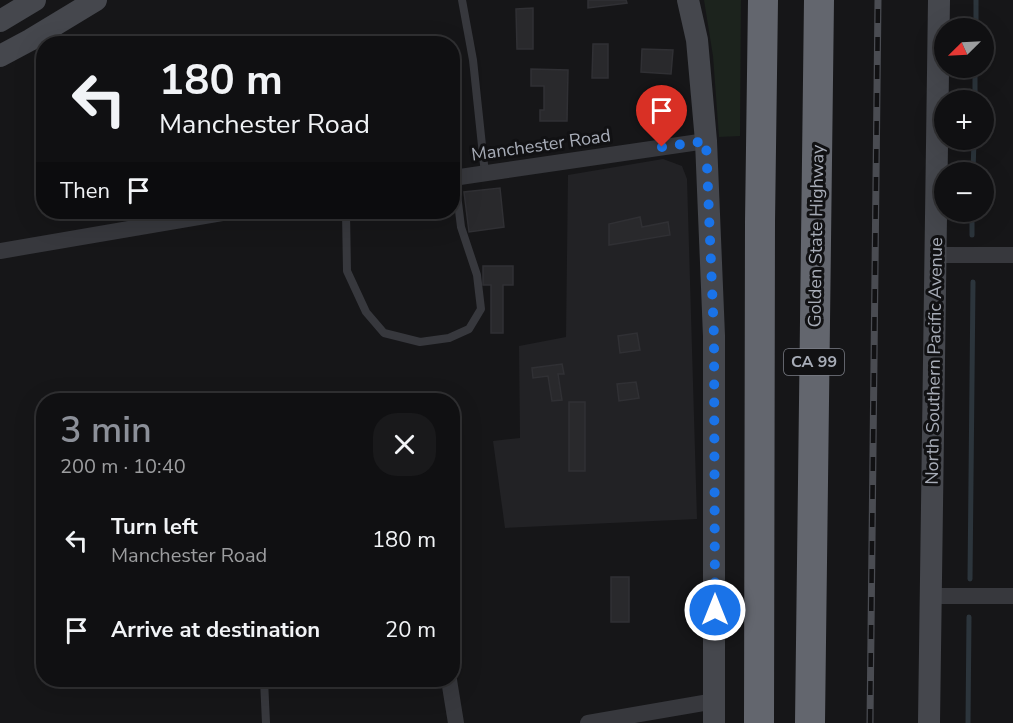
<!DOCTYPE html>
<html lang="en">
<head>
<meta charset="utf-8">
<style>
	body { margin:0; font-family:"Nunito Sans",sans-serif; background:#19191b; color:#f1f3f6; height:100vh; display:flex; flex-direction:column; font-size:22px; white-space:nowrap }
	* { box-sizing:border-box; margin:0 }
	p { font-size:20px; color:#9c9d9f }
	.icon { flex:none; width:33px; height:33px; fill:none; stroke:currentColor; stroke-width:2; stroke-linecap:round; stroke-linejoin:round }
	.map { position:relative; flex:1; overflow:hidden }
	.details { position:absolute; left:36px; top:393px; width:424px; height:294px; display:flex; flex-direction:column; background:#101012; border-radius:24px; box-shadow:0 6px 24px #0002,0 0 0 2px #303032 }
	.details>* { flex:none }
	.top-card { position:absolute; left:36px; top:36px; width:424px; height:183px; border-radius:24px; box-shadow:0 6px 24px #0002,0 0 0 2px #303032; background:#101012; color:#f1f3f6; overflow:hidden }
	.needle { width:39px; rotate:246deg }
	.tools { position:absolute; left:934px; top:18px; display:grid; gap:12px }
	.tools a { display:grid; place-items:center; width:60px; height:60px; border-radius:50%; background:#101012; box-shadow:0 6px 24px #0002,0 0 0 2px #303032; font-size:30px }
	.pin { position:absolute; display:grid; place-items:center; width:51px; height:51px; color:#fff; margin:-62px -26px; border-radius:50% 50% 50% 0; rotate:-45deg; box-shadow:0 0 6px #0007 }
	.pin .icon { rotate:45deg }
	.me { position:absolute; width:66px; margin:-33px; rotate:0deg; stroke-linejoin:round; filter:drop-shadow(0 0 4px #0008) }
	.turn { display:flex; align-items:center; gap:21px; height:126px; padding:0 24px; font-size:27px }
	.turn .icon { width:78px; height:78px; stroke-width:2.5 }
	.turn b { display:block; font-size:42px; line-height:51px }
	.then { display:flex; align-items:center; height:57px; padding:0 24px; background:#0003; gap:12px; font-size:22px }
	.round { display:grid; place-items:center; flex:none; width:63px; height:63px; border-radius:24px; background:#19191b }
	.headline { display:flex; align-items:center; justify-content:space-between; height:102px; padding:0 24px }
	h1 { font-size:36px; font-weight:600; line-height:45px; color:#8c9099 }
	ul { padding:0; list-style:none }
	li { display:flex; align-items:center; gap:18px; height:90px; padding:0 24px }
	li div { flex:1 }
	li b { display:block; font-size:22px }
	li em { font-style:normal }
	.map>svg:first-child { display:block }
	.built { fill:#222225 }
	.green { fill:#1c231d }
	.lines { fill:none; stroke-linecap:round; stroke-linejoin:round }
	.stream { stroke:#2c353c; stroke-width:5 }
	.building { fill:#29292c; stroke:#303034; stroke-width:1.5 }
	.lane { stroke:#37383d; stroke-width:8 }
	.street { stroke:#37383d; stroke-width:16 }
	.secondary { stroke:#45474d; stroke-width:22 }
	.highway { stroke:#63666e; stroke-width:30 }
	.rail-casing { stroke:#4a4c52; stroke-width:7 }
	.rail { stroke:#111113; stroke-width:4.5; stroke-dasharray:14; stroke-linecap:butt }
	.route { stroke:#1a73e8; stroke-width:10; stroke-dasharray:0 18 }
	.labels { text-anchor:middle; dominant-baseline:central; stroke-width:6; stroke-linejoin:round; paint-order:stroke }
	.shield { fill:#111113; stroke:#7b7e86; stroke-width:1.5 }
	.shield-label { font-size:16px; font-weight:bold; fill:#a8adb8 }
	.street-label { font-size:18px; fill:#a8adb8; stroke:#111113 }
</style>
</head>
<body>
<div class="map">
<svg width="1013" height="723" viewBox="0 0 1013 723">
	<rect width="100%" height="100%" fill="#161618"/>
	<path class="built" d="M663 159 682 166 687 179 697 519 505 528 493 441 520 438 519 346 566 337 568 175Z"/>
	<path class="green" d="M704 0H741L740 136 719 137 713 56Z"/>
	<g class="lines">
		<path class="stream" d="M976 28V0
			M975 100V68
			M973 172 974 140
			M972 235V212
			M970 579 973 282
			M968 723 969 617"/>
	</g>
	<path class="building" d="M588 0H626L627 3 588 8Z
		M533 8V49H517L516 9Z
		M593 44H608V78H592Z
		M642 49 673 50 671 74 641 72Z
		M531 69 568 70 567 121H540V110H544V86H531Z
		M500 188 504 227 469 232 464 192Z
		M640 217 642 227 668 222 670 235 609 245V224Z
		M483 266H513V285H503V333H491V285H483Z
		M637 333 640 350 620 353 618 336Z
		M562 364 564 374H558L562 400 552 401 548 376 533 378 532 368Z
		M636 382 639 398 619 401 617 384Z
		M569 402H585V471H569Z
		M611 577H629V622H611Z"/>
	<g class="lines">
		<path class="lane" d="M462 0 473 60 485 174
			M346 212 347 271 366 312 384 333 420 342 449 338 469 329 481 309 477 275 461 227 455 178
			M264 680 266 723"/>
		<path class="street" d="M453 178 706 141
			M0 251 228 212
			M935 255H1013
			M931 596H1013
			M449 680 456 723
			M588 723 715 701"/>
		<path class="secondary" d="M688 0 697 40 706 141 714 336V723
			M0 21 35 0
			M0 56 30 40 96 0
			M929 723 939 0"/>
		<path class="highway" d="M759 723 760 222 763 0
			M810 723 819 0"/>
		<g class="rail-casing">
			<path id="rail" d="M870 723 878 0"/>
		</g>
		<use href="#rail" class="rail"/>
	</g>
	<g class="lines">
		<path class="route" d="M662 147 706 141 714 336 715 610"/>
	</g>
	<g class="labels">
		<rect class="shield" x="784" y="349" width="60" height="26" rx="4.5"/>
		<g class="shield-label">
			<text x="814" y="362">CA 99</text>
		</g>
		<g class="street-label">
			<text transform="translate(541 145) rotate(-8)">Manchester Road</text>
			<text transform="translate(816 236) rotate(-89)">Golden State Highway</text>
			<text transform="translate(934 361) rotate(-89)">North Southern Pacific Avenue</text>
		</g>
	</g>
</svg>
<div class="tools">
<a><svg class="needle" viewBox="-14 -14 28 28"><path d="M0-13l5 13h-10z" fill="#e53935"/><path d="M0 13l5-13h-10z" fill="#9c9d9f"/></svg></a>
<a>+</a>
<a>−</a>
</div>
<div class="pin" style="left:662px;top:147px;background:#d93025"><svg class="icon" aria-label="arrive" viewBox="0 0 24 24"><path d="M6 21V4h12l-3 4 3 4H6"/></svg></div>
<svg class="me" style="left:715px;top:610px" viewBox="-20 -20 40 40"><circle r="17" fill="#1a73e8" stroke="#fff" stroke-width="3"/><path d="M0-11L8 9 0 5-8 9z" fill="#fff"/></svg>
<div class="top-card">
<div class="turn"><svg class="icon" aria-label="left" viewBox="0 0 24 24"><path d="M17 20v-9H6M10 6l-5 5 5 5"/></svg><div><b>180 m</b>Manchester Road</div></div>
<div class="then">Then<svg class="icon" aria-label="arrive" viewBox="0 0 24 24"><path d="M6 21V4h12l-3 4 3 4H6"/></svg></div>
</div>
<section class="details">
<div class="headline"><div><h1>3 min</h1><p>200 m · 10:40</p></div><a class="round"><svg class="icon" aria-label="close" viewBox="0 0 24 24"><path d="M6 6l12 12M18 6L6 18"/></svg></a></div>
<ul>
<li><svg class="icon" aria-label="left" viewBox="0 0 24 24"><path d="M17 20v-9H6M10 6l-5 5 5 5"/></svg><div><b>Turn left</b><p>Manchester Road</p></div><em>180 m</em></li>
<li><svg class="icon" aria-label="arrive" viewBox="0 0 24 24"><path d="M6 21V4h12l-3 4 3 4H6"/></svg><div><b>Arrive at destination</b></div><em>20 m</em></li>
</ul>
</section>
</div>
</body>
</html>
